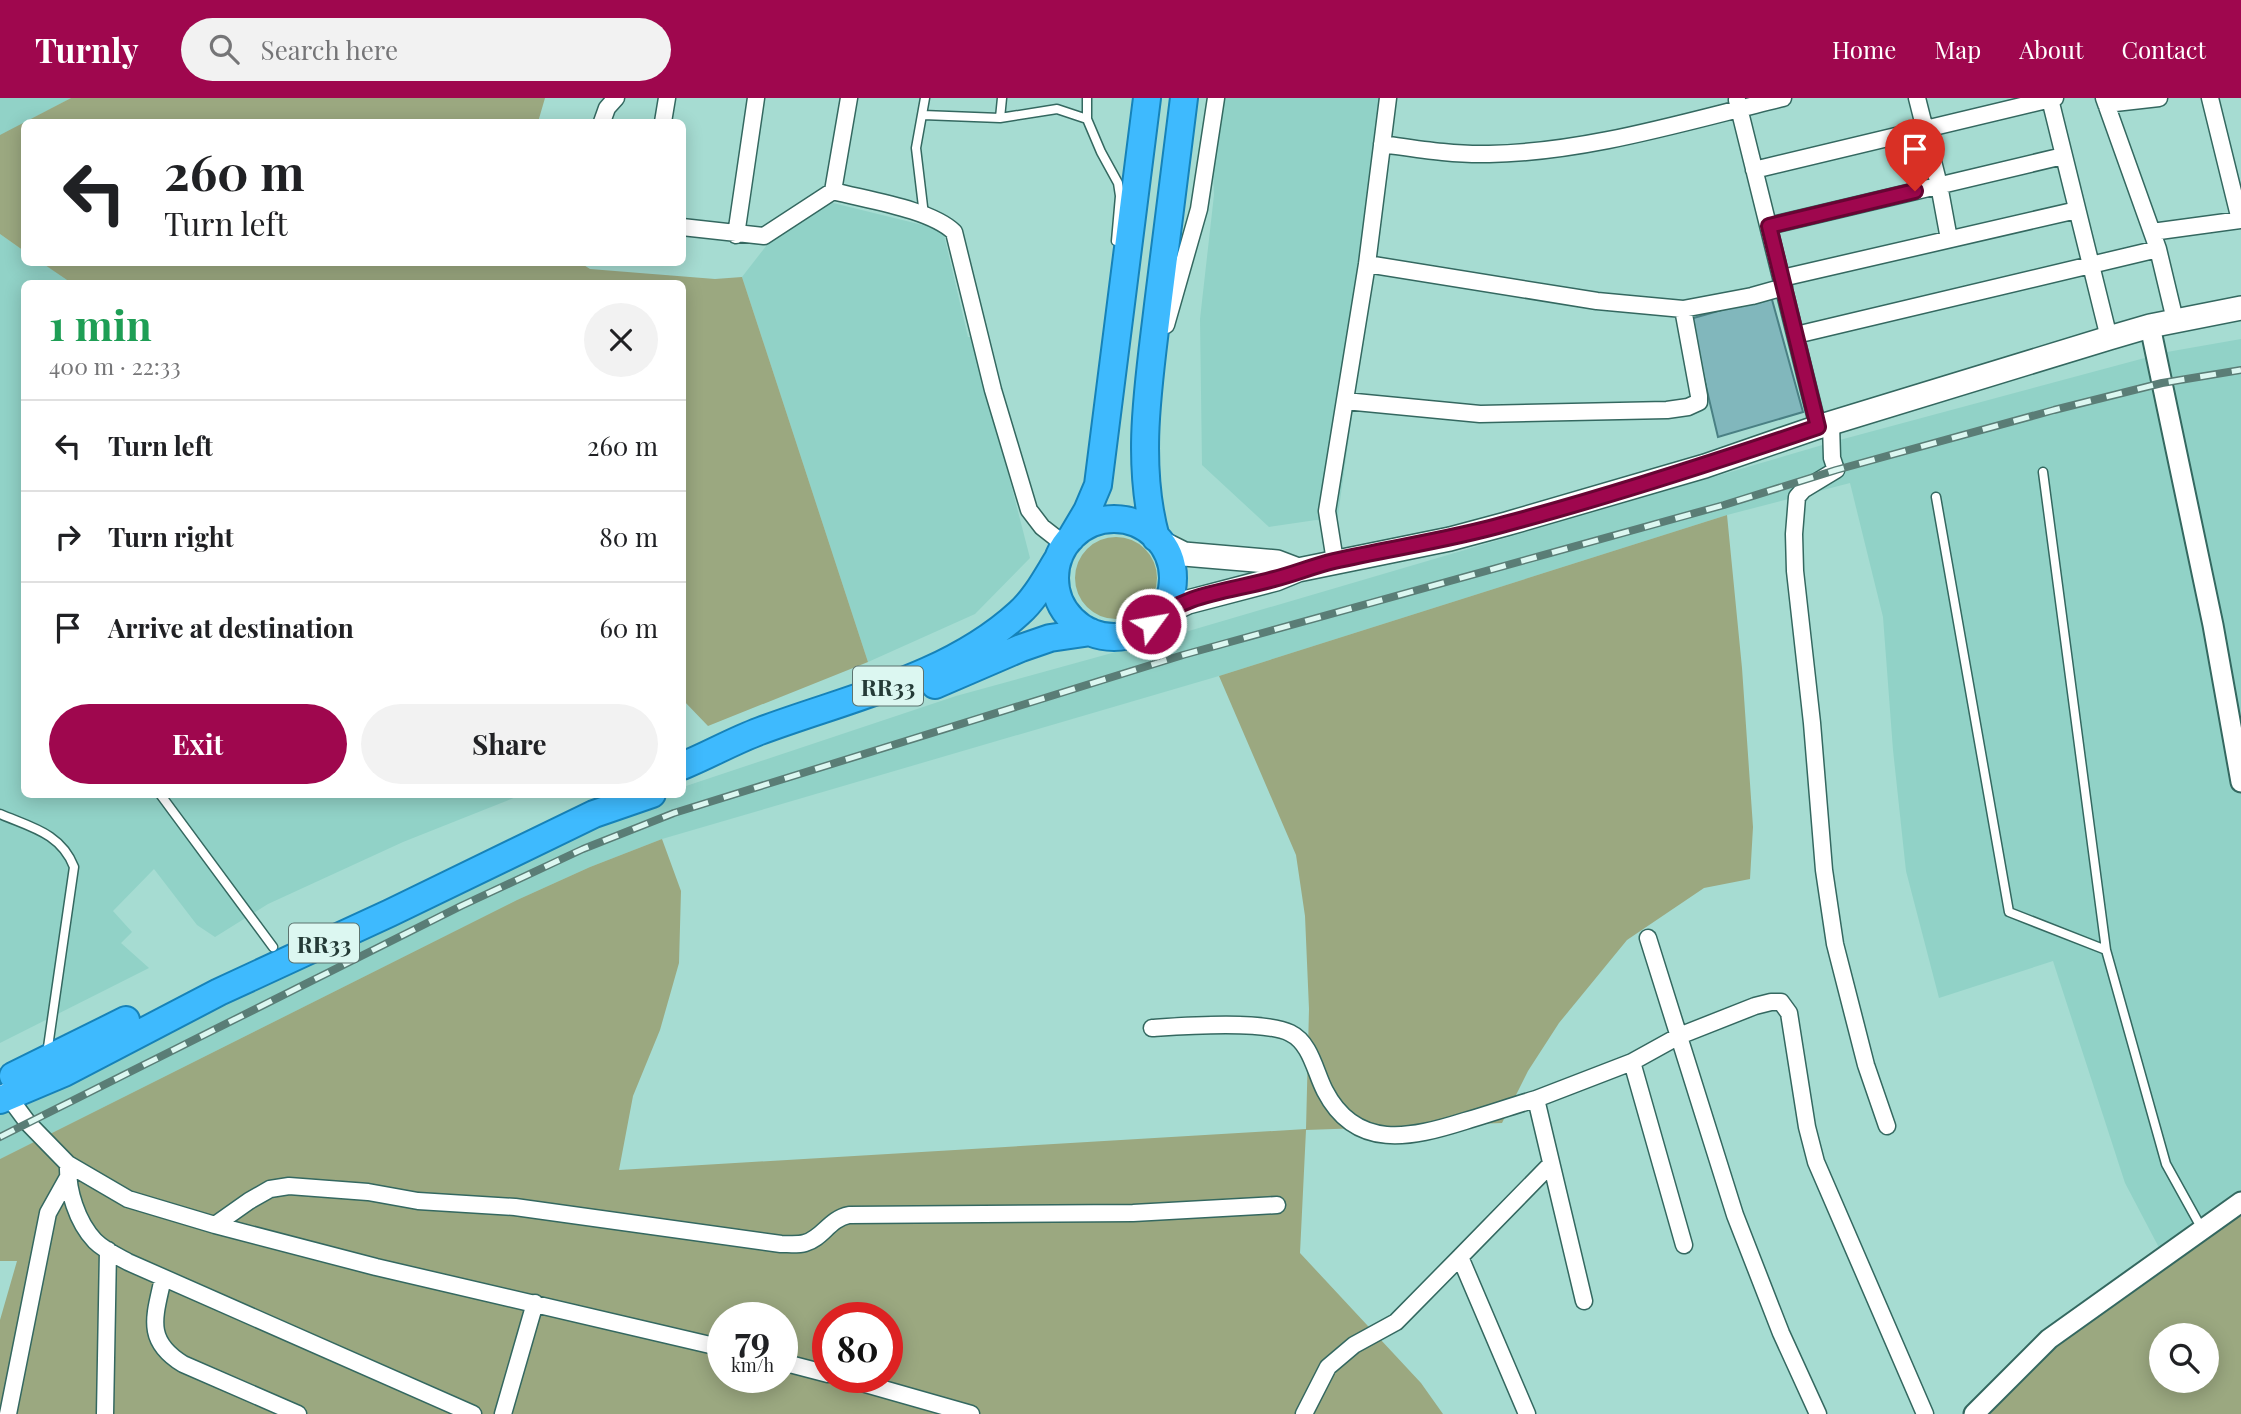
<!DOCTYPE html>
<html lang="en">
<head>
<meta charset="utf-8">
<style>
	body { margin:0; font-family:"Playfair Display",serif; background:#f2f2f2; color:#202124; height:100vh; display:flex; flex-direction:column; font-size:26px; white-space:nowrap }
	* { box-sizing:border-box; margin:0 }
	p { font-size:23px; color:#757577 }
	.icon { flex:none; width:38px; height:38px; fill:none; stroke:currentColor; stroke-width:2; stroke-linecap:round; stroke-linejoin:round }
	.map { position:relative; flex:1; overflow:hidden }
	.sheet { position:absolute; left:21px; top:182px; width:665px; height:518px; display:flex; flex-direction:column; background:#fff; border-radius:10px; box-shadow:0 4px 18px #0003 }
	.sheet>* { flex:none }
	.banner { position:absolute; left:21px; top:21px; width:665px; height:147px; border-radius:10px; box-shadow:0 4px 18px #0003; background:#fff; color:#202124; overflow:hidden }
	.tools { position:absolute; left:2149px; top:1225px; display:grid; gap:14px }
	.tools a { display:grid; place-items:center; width:70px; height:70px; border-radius:50%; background:#fff; box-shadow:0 4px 18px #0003; font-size:35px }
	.speed { position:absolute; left:707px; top:1204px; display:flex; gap:14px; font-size:35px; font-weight:700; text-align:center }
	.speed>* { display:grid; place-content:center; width:91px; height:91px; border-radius:50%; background:#fff; box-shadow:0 4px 18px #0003; line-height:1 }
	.speed small { font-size:18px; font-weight:400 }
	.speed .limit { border:10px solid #d22; background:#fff; color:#111 }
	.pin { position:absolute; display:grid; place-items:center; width:60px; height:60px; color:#fff; margin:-72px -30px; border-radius:50% 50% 50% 0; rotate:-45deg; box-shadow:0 0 7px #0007 }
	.pin .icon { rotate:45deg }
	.me { position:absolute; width:77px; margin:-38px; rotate:58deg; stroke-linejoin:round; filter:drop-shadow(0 0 5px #0008) }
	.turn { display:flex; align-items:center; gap:24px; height:147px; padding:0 28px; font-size:32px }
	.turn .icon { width:91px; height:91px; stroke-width:2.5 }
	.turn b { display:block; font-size:49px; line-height:60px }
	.round { display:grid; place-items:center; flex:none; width:74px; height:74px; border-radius:37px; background:#f2f2f2 }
	.headline { display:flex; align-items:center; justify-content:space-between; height:119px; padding:0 28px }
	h1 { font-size:42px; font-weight:700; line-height:52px; color:#1e9e55 }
	.action { display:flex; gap:14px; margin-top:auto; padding:14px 28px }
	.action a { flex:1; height:80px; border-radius:42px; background:#9f074e; color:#fff; font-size:28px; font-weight:700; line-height:80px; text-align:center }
	.action a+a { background:#f2f2f2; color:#202124 }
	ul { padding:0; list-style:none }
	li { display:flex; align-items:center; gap:21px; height:91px; padding:0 28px; border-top:2px solid #e0e0e0 }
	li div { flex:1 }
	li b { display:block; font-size:26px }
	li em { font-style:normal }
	header { display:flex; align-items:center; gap:42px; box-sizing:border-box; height:98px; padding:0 35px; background:#9f074e; color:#fff }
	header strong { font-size:33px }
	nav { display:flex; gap:38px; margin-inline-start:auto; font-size:24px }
	.search { width:490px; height:63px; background:#f2f2f2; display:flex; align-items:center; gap:18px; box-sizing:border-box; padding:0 24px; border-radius:38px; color:#757577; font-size:26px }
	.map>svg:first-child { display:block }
	.built { fill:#91d2c7 }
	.green { fill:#9ba880; fill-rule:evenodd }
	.building { fill:#81b7bc; stroke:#4a8084; stroke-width:2 }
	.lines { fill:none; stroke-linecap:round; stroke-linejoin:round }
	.service-casing { stroke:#346860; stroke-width:11 }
	.minor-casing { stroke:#346860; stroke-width:19 }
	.tertiary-casing { stroke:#346860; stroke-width:23 }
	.secondary-casing { stroke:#346860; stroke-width:26 }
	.trunk-casing { stroke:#1682b8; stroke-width:30 }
	.service { stroke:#fff; stroke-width:8 }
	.minor { stroke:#fff; stroke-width:16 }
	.tertiary { stroke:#fff; stroke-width:19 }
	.secondary { stroke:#fff; stroke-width:23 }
	.trunk { stroke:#3ebafe; stroke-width:26 }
	.rail-casing { stroke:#5a7d76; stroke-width:8 }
	.rail { stroke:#dcf7f1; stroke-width:5; stroke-dasharray:16; stroke-linecap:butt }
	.route-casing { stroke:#670533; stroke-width:18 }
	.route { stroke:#9f074e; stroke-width:12 }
	.labels { text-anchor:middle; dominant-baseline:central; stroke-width:7; stroke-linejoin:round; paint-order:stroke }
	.shield { fill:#dcf7f1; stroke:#5c736f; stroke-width:2 }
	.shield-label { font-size:23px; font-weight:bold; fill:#253b37 }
</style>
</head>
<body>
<header>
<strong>Turnly</strong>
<div class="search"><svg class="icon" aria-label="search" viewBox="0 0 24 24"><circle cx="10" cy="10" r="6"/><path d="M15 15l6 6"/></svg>Search here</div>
<nav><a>Home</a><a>Map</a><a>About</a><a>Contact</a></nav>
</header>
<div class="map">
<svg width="2241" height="1316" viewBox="0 0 2241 1316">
	<rect width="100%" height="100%" fill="#a6dcd2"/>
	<path class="built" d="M0 0H71L0 38Z
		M1210 0H1397L1337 424 1316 422 1269 429 1202 367 1200 221 1214 97Z
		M829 104 939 131 944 137 968 239H973L1030 460 975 516 868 564 742 179 787 121Z
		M0 136 24 153V164L42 165 73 185 24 186V696L521 697 403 744 268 806 215 839 197 827 154 771 113 813 132 834 121 845 149 870 0 945Z
		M2241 241V1119L2235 1112 2166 1163 2125 1085 2053 863 1939 900 1906 773 1893 652 1883 519 1850 385 1727 417 1219 578 662 741 590 769 517 802 0 1061V1009L660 697 682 696 683 689 956 598 1141 547 1836 343 2167 254Z"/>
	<path class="green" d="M71 0H545L538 24H24V153L0 136V37Z
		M579 164 590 171 715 181 742 179 868 564 708 628 683 602 682 186H73L42 165Z
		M1727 417 1742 570 1753 729 1750 781 1704 790 1627 842 1559 925 1528 973 1502 1025 1306 1032 1300 1155 1421 1285 1443 1316H0V1222L17 1163H0V1061L517 802 590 769 662 741 681 793 679 865 660 932 633 998 619 1072 1306 1031 1309 911 1305 818 1296 757 1219 578ZM723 1220H782V1279H723ZM828 1220H887V1279H828Z
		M1075 480a41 41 0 1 1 82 0a41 41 0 1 1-82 0Z
		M2235 1112 2241 1119V1316H1990L2020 1278 2073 1231ZM2161 1237H2207V1283H2161Z"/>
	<path class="building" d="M1771 198 1803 314 1718 339 1690 221Z"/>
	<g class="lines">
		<g class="service-casing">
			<path id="service" d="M1087 0V21L1101 54 1118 85 1120 98 1116 143
				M923 17 1000 20 1057 11 1087 21
				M1000 20 1002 0
				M924 117 916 50 925 0
				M2043 374 2106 852
				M1936 399 2009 814 2106 852 2166 1066 2202 1131
				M160 696 273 849
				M0 716C30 729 61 735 74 769L47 956"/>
		</g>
		<g class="minor-casing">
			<path id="minor" d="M1917 0 1939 87 1949 141
				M2104 0 2158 151 2175 222
				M2210 0 2240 122
				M2050 1 2109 240
				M1737 2 1818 329
				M2106 6 2159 0
				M602 24 607 10 616 0
				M663 24 667 0
				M1382 46C1418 51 1453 57 1489 56 1589 54 1687 23 1783 0
				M1754 72 2055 0
				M833 93C867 102 930 111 954 134L993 292 1029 412 1042 429 1065 447
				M1769 128 2063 58
				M682 129 764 138 833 93 849 0
				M2152 134 2241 122
				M736 137 756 0
				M1367 166 1597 203 1683 211 1752 198 1784 189
				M1782 180 2077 112
				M1166 227 1199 111 1216 0
				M1796 237 2158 151
				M1345 303 1480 316 1667 312 1688 309 1699 304V298L1683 211
				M1831 326 1832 360 1836 372 1803 392 1797 399 1794 436 1795 473 1812 625 1824 772 1835 846 1866 967 1887 1028
				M1335 463 1327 413 1367 166 1388 0
				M1648 840 1735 1117 1781 1235 1818 1316
				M1152 930C1183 928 1264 922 1290 935 1311 945 1315 974 1325 993 1356 1053 1411 1040 1465 1023 1489 1016 1512 1008 1536 1001
				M1632 964 1684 1147
				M5 994 28 1025 68 1066C67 1092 77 1124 95 1143 104 1152 117 1158 128 1164L473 1316
				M68 1066 128 1101 215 1127 376 1169 723 1250
				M215 1127 249 1103 270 1091 289 1088 368 1094 418 1103 515 1109 781 1146C789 1146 798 1147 805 1145 823 1140 829 1121 849 1117L1133 1115 1277 1107
				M163 1180C155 1218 144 1242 183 1266L298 1316
				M1584 1203 1536 1001 1632 964 1679 938 1755 908 1771 904H1781L1789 915 1807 1029 1816 1064 1925 1316
				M782 1264 828 1276
				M841 1279 971 1316
				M8 1316 48 1115 67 1081
				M105 1316 108 1152
				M503 1316 535 1205
				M1304 1316 1328 1269 1354 1247 1396 1224 1460 1159
				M1527 1316 1460 1159 1551 1066"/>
		</g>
		<g class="tertiary-casing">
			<path id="tertiary" d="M2150 228 2213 527 2241 684
				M1974 1316 2049 1241 2241 1104"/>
		</g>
		<g class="secondary-casing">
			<path id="secondary" d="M1160 444 1184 456 1277 464 1298 472
				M1160 517 1188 504 1276 481 1298 472 1450 441 1506 426 1705 368 1818 329 2109 240 2150 228 2241 210"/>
		</g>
		<g class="trunk-casing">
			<path id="trunk" d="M1055 480a59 59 0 1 1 118 0a59 59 0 1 1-118 0Z
				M1071 440 1087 413 1098 387 1147 0
				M1156 440C1135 364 1149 284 1158 207 1167 138 1175 69 1184 0
				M935 587 1021 550 1050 540 1091 534
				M682 668C709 657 733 643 760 633 848 600 948 580 1019 515 1036 500 1047 478 1059 459
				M13 978 126 922
				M0 1002 64 975 219 894 390 815 594 716 652 696"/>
		</g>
		<use href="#service" class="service"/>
		<use href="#minor" class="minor"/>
		<use href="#tertiary" class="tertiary"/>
		<use href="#secondary" class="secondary"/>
		<use href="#trunk" class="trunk"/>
		<g class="rail-casing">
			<path id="rail" d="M0 1039 461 808 583 751 674 715 1183 557 1724 407 1836 372 2054 312 2162 285 2241 272"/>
		</g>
		<use href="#rail" class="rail"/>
	</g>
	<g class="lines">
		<g class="route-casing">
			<path id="route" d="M1151 526C1182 495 1233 493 1274 481 1294 476 1313 468 1334 463 1391 450 1449 442 1505 426 1611 398 1715 364 1818 329L1769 128 1915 93"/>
		</g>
		<use href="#route" class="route"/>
	</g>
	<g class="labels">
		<g class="shield">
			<rect x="853" y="568.5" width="70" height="39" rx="5"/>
			<rect x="289" y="825.5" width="70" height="39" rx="5"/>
		</g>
		<g class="shield-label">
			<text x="888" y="588">RR33</text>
			<text x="324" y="845">RR33</text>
		</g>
	</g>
</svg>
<div class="tools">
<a><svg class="icon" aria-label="search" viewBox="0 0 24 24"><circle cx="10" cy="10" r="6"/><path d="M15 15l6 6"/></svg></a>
</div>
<div class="speed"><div>79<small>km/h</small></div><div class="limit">80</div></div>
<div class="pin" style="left:1915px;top:93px;background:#d93025"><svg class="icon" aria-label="arrive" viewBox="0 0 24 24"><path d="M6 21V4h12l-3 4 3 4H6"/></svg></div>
<svg class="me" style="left:1151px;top:526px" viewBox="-20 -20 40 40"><circle r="17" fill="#9f074e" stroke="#fff" stroke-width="3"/><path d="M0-11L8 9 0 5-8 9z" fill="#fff"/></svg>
<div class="banner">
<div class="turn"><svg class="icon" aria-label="left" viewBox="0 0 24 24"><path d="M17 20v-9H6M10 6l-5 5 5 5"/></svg><div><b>260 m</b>Turn left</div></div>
</div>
<section class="sheet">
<div class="headline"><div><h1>1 min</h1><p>400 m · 22:33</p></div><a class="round"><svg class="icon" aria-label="close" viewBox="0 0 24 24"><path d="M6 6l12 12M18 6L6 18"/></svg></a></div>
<ul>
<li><svg class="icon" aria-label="left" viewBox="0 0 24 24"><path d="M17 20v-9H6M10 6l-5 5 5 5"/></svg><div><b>Turn left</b></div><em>260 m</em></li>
<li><svg class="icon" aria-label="right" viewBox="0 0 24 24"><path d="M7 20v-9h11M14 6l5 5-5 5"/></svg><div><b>Turn right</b></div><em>80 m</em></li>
<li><svg class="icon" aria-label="arrive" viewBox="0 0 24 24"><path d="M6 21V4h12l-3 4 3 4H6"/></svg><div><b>Arrive at destination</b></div><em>60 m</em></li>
</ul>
<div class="action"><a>Exit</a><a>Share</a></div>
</section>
</div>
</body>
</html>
